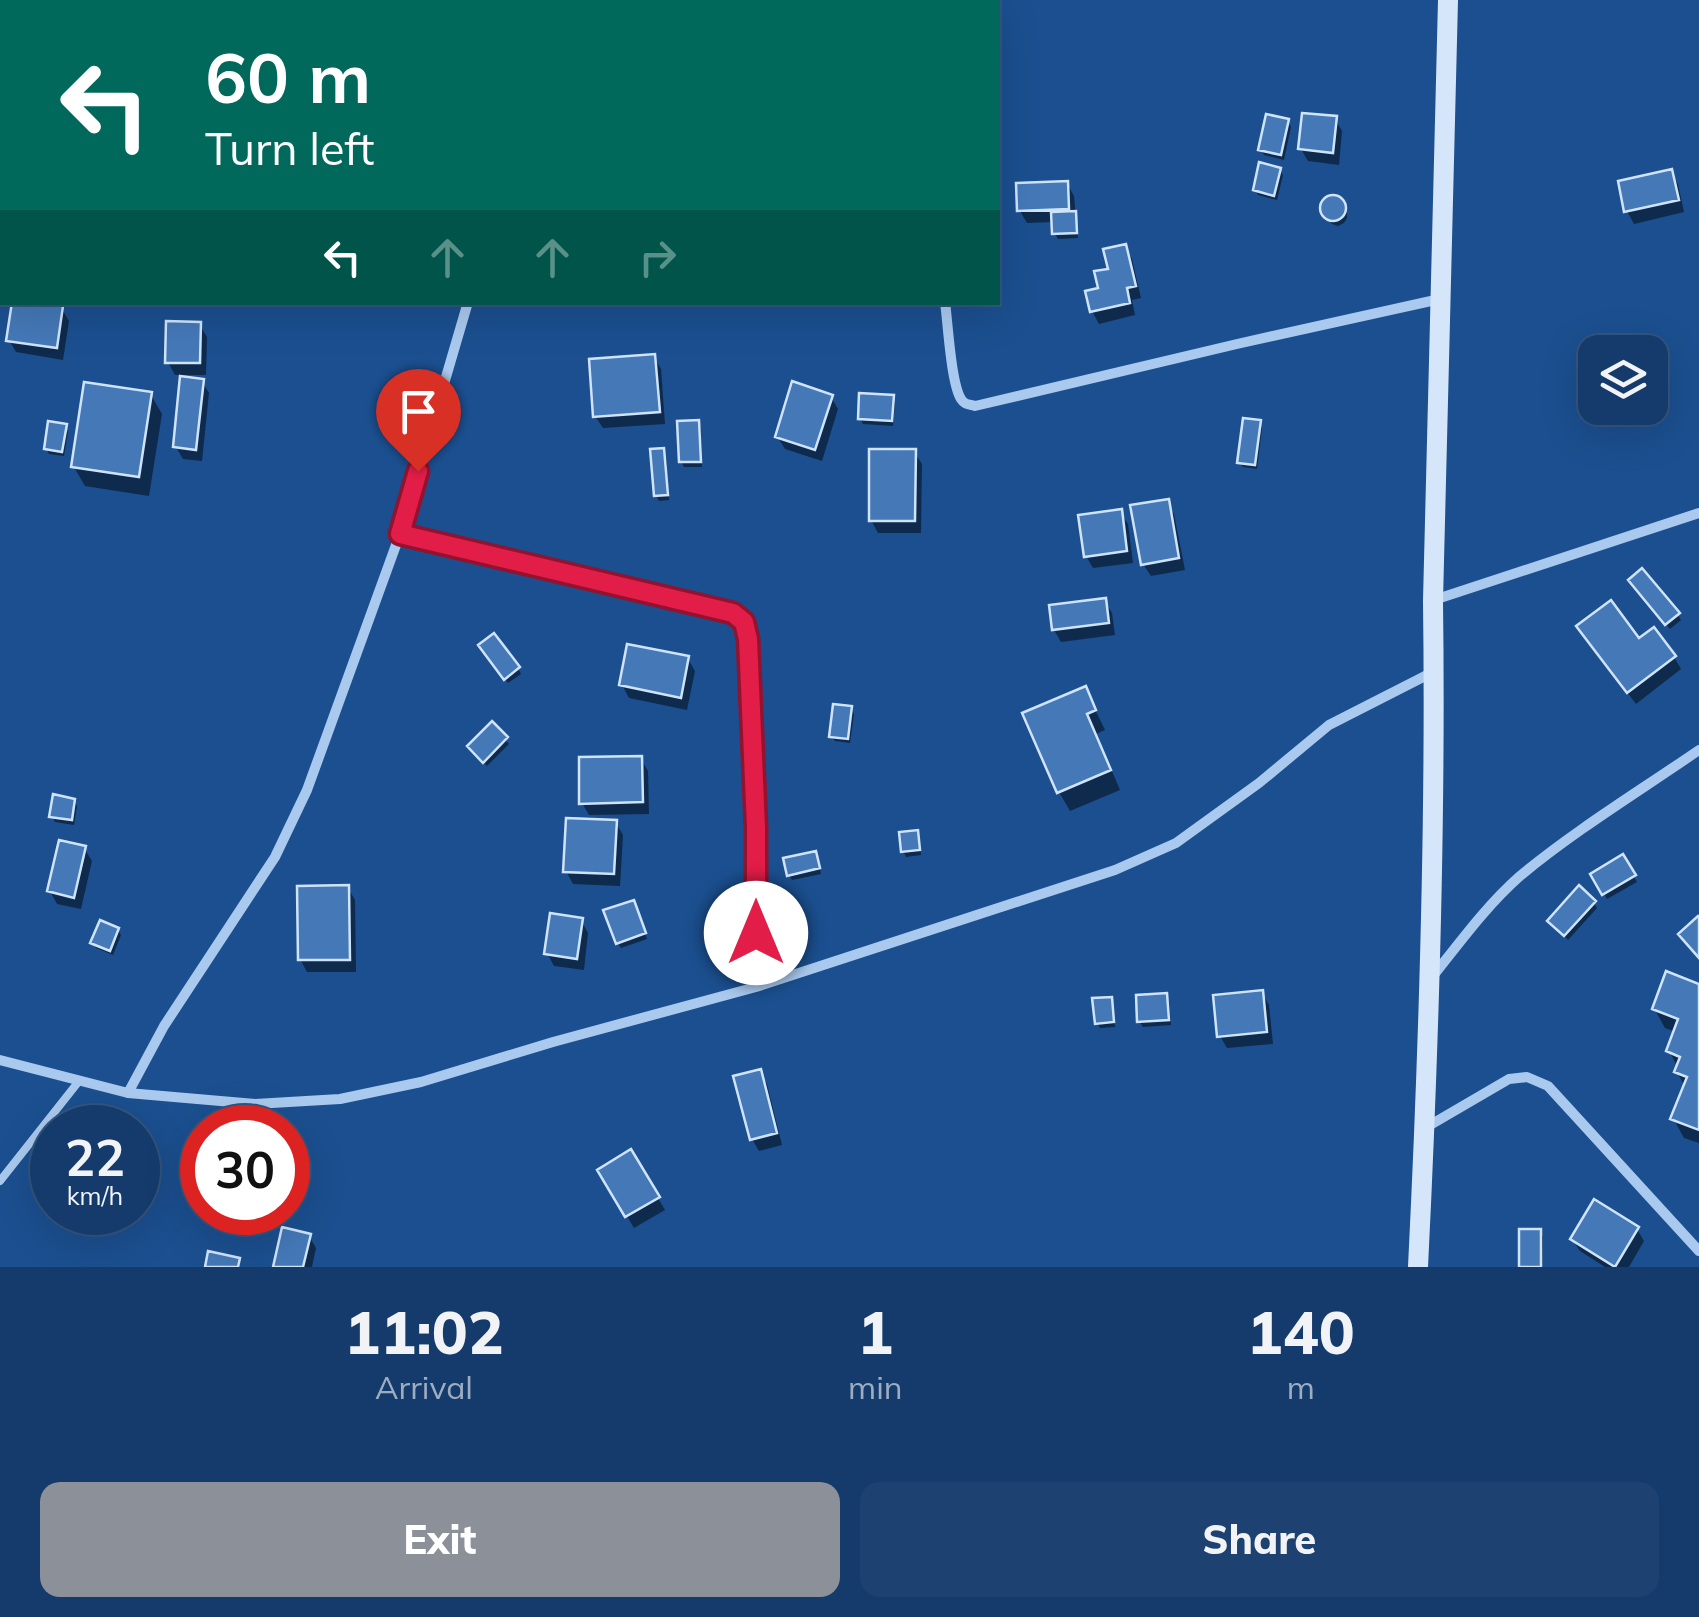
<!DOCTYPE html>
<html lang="en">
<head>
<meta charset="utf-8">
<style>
	body { margin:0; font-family:Mulish,sans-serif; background:#1d4271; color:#f1f3f6; height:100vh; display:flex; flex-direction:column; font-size:38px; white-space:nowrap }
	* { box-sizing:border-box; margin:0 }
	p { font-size:32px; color:#9dadc1 }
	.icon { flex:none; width:55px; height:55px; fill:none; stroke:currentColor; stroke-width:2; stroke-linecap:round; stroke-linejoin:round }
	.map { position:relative; height:1267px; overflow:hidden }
	.panel { display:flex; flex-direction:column; background:#143b6b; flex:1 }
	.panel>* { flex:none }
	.guide { position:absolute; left:0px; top:0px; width:1000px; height:305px; box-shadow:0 10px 40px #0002,0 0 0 2px #33557e; background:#00695c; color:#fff; overflow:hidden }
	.tools { position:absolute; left:1578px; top:335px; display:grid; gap:20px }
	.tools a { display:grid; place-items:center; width:90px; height:90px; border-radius:20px; background:#143b6b; box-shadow:0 10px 40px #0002,0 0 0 2px #33557e; font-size:50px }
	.speed { position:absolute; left:30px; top:1105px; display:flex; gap:20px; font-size:50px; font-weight:700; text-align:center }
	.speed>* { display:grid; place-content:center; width:130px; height:130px; border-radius:50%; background:#143b6b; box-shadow:0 10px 40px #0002,0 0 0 2px #33557e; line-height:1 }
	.speed small { font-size:25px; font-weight:400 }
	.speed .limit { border:15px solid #d22; background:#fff; color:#111 }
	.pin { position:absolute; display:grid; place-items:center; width:85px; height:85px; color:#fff; margin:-102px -42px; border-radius:50% 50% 50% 0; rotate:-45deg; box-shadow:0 0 10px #0007 }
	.pin .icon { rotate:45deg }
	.me { position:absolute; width:110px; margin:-55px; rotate:0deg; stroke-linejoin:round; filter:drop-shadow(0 0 8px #0008) }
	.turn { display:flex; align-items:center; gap:35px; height:210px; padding:0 40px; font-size:45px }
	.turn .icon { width:130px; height:130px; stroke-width:2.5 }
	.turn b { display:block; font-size:70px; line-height:85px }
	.lanes { display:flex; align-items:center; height:95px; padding:0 40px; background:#0003; justify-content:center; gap:50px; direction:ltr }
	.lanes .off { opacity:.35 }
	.eta { display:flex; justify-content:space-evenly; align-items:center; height:170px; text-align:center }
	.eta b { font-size:60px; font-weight:800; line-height:70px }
	.cta { display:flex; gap:20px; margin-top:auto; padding:20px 40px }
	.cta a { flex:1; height:115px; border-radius:20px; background:#8c9099; color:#fff; font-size:40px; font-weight:800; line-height:115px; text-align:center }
	.cta a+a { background:#1d4271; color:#f1f3f6 }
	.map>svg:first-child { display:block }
	.shadow { fill:#0007 }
	.building { fill:#4478b7; stroke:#cfe3fa; stroke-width:2.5 }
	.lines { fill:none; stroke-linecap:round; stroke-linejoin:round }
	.service { stroke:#a9c9ee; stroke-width:8 }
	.minor { stroke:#a9c9ee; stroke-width:10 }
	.secondary { stroke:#d6e6fa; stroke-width:20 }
	.route-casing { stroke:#92132f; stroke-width:25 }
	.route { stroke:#e11d48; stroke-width:18 }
</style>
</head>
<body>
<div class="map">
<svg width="1699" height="1267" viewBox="0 0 1699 1267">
	<rect width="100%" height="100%" fill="#1b4f8f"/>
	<path class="shadow" d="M466 0H522L521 2H465Z
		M740 0H765L770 2H739Z
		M786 0H826L825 2H787Z
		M0 16 2 17V70L0 69Z
		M1335 119 1342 131 1339 165 1308 161 1301 149Z
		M1288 121 1291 127 1284 160 1264 155 1261 150Z
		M1280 170 1283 175 1277 200 1258 195 1255 190Z
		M1671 172 1678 184 1684 212 1634 224 1627 211Z
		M1067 183 1074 196 1078 238 1058 239 1055 234 1054 222 1027 223 1020 211Z
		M1332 197 1338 199 1347 211V218L1344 223 1338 226 1332 224 1324 213 1322 206 1325 200Z
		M1125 247 1132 259 1141 298 1132 300 1135 315 1099 324 1092 311Z
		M62 309 69 321 63 360 16 352 9 340Z
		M199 324 207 337 206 375H175L168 362Z
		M654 357 661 369 665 424 603 428 595 416Z
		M202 381 209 393 202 461 183 459 176 447Z
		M151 395 162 414 149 496 85 486 74 467Z
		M831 397 838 409 822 461 785 449 777 436Z
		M892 398 895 403 893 426 863 424 860 418Z
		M698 422 701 428 702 467H684L681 461Z
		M1259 422 1262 428 1257 469 1243 467 1239 462Z
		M65 426 68 432 64 456 49 454 46 448Z
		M663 450 666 456 669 500 659 501 656 495Z
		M914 452 922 464 921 533H878L871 520Z
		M1167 501 1174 514 1185 570 1151 576 1143 564Z
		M1120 512 1128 524 1133 563 1093 568 1086 556Z
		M1634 586 1678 615 1681 620 1670 629Z
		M1105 601 1112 613 1115 635 1061 642 1054 630Z
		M1587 639 1639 642 1674 657 1681 669 1636 704Z
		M484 651 518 668 521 674 508 683Z
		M688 659 695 671 687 710 629 698 622 685Z
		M1085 689 1105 730 1096 734 1120 790 1070 811 1059 792 1026 715Z
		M851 709 854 714 850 743 835 741 831 736Z
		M492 724 509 744 487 766 473 752Z
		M641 759 648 771 649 814 589 815 582 803Z
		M74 801 77 806 74 825 55 822 52 816Z
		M616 823 623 835 620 886 573 884 566 871Z
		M916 833 920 838 921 855 906 857 903 851Z
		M84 848 92 861 81 909 57 904 50 891Z
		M1622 857 1637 882 1607 899 1593 875Z
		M818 859 821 874 792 880 789 875Z
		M348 888 355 900 356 972H307L300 959Z
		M1594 903 1597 908 1568 940 1550 921Z
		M636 908 647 939 621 948 618 943Z
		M581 920 588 933 584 970 554 966 547 953Z
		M118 930 121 935 113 955 96 948 93 943Z
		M1699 987V1143L1684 1138 1673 1118 1685 1087 1677 1072 1678 1068 1669 1051 1676 1032 1665 1028 1654 1008Z
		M1262 993 1269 1005 1273 1044 1227 1048 1220 1036Z
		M1166 996 1169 1001 1171 1025 1143 1027 1140 1022Z
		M1110 999 1113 1005 1115 1027 1100 1028 1097 1023Z
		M760 1072 767 1084 782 1145 759 1151 752 1139Z
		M631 1152 665 1210 634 1228 600 1171Z
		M1637 1229 1644 1241 1629 1267H1605L1580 1251 1572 1239Z
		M1540 1231 1543 1237 1542 1267H1521Z
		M309 1236 316 1248 312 1267H275Z"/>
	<path class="building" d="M1302 113 1337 116 1333 153 1298 149Z
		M1266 114 1289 119 1281 155 1258 150Z
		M1259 162 1281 168 1274 196 1253 190Z
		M1672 169 1679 200 1624 212 1618 181Z
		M1068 181 1069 209 1017 211 1016 183Z
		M1320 208a13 13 0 1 1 26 0a13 13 0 1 1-26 0Z
		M1076 211 1077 233 1052 234 1051 212Z
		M1126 244 1136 286 1127 288 1130 303 1090 312 1085 291 1098 288 1094 271 1108 269 1103 249Z
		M12 302H38L63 306 57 348 6 341Z
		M166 321 201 322 200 363H165Z
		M655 354 660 412 593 417 589 359Z
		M180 376 204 379 196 450 173 447Z
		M792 381 833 395 815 450 775 437Z
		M84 382 152 392 139 477 71 467Z
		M859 393 894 395 892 421 858 419Z
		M1243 418 1261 420 1255 465 1237 463Z
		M699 420 701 462H679L677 421Z
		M48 421 67 424 62 452 44 449Z
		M664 448 668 495 654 496 650 449Z
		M869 449H916L915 521H869Z
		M1169 499 1179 558 1141 565 1130 505Z
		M1122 509 1127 551 1084 557 1078 515Z
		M1642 568 1680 613 1665 625 1628 580Z
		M1106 598 1109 623 1052 630 1049 605Z
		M1611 600 1639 638 1654 627 1676 656 1627 693 1576 626Z
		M494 633 520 667 504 680 478 645Z
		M627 644 689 656 681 698 619 685Z
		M1086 686 1096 710 1087 714 1111 770 1057 793 1022 713Z
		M833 704 852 706 848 739 829 737Z
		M492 721 508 737 483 763 467 746Z
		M642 756 643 802 579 804V757Z
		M53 794 75 799 72 820 49 817Z
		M566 818 617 820 614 874 563 872Z
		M918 830 920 850 901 852 899 832Z
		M59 840 86 846 74 898 47 891Z
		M816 851 820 868 787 876 783 858Z
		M1623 854 1636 875 1602 895 1590 874Z
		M349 885 350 960H298L297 886Z
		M1579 885 1596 901 1564 936 1547 921Z
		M634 900 646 933 616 944 603 910Z
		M550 913 583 918 577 959 544 954Z
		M1698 916 1699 917V958L1678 934Z
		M100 920 119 928 110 951 90 943Z
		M1666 971 1699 984V1130L1670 1119 1687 1077 1674 1072 1680 1057 1666 1051 1678 1019 1652 1009Z
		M1263 990 1267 1032 1217 1037 1213 995Z
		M1167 993 1169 1020 1137 1022 1136 995Z
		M1112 997 1114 1022 1095 1024 1092 998Z
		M761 1069 777 1133 750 1140 733 1076Z
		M631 1149 660 1197 625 1217 597 1170Z
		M1594 1199 1639 1227 1615 1267 1570 1239Z
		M282 1227 311 1234 303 1267H273Z
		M1519 1229H1541V1267H1519Z
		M208 1251 240 1258 238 1267H205Z"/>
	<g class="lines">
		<path class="service" d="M0 1181 79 1081"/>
		<path class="minor" d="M321 0 328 2
			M578 2 579 0
			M945 302C948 324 951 383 961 399 965 405 968 404 975 406L1237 344 1440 299
			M400 534 733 613 744 623 748 639 756 827V987
			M1434 600 1699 513
			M1433 976C1460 942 1487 905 1520 876 1574 831 1641 790 1699 750
			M0 1060 128 1093 255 1104 340 1099 421 1082 553 1042 756 987 1115 870 1176 843 1259 783 1329 725 1433 672
			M128 1093 164 1026 275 857 307 790 400 534 468 302
			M1425 1128 1509 1079 1527 1077 1548 1086 1699 1251"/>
		<path class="secondary" d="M1418 1267C1429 1045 1436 823 1433 601L1448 0"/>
	</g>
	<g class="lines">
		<g class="route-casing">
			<path id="route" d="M418 471 400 534 733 613 744 622 748 639 756 827V933"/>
		</g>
		<use href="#route" class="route"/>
	</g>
</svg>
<div class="tools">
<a><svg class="icon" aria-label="layers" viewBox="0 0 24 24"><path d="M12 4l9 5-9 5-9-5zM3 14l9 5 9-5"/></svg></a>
</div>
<div class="speed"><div>22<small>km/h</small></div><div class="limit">30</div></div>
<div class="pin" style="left:418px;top:471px;background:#d93025"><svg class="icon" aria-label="arrive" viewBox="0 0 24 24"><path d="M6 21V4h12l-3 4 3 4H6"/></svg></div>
<svg class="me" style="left:756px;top:933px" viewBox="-20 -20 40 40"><circle r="19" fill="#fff"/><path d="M0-13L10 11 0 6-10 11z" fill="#e11d48"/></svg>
<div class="guide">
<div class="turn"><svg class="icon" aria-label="left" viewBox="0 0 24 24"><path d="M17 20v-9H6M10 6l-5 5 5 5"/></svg><div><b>60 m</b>Turn left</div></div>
<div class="lanes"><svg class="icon" aria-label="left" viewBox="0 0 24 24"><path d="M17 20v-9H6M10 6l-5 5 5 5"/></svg><svg class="icon off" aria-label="ahead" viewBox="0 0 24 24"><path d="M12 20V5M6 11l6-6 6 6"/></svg><svg class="icon off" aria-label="ahead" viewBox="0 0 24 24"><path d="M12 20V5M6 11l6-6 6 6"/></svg><svg class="icon off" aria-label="right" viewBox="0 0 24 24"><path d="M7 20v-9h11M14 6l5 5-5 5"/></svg></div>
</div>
</div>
<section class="panel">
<div class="eta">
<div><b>11:02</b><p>Arrival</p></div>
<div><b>1</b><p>min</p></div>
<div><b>140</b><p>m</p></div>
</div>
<div class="cta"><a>Exit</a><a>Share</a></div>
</section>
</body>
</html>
